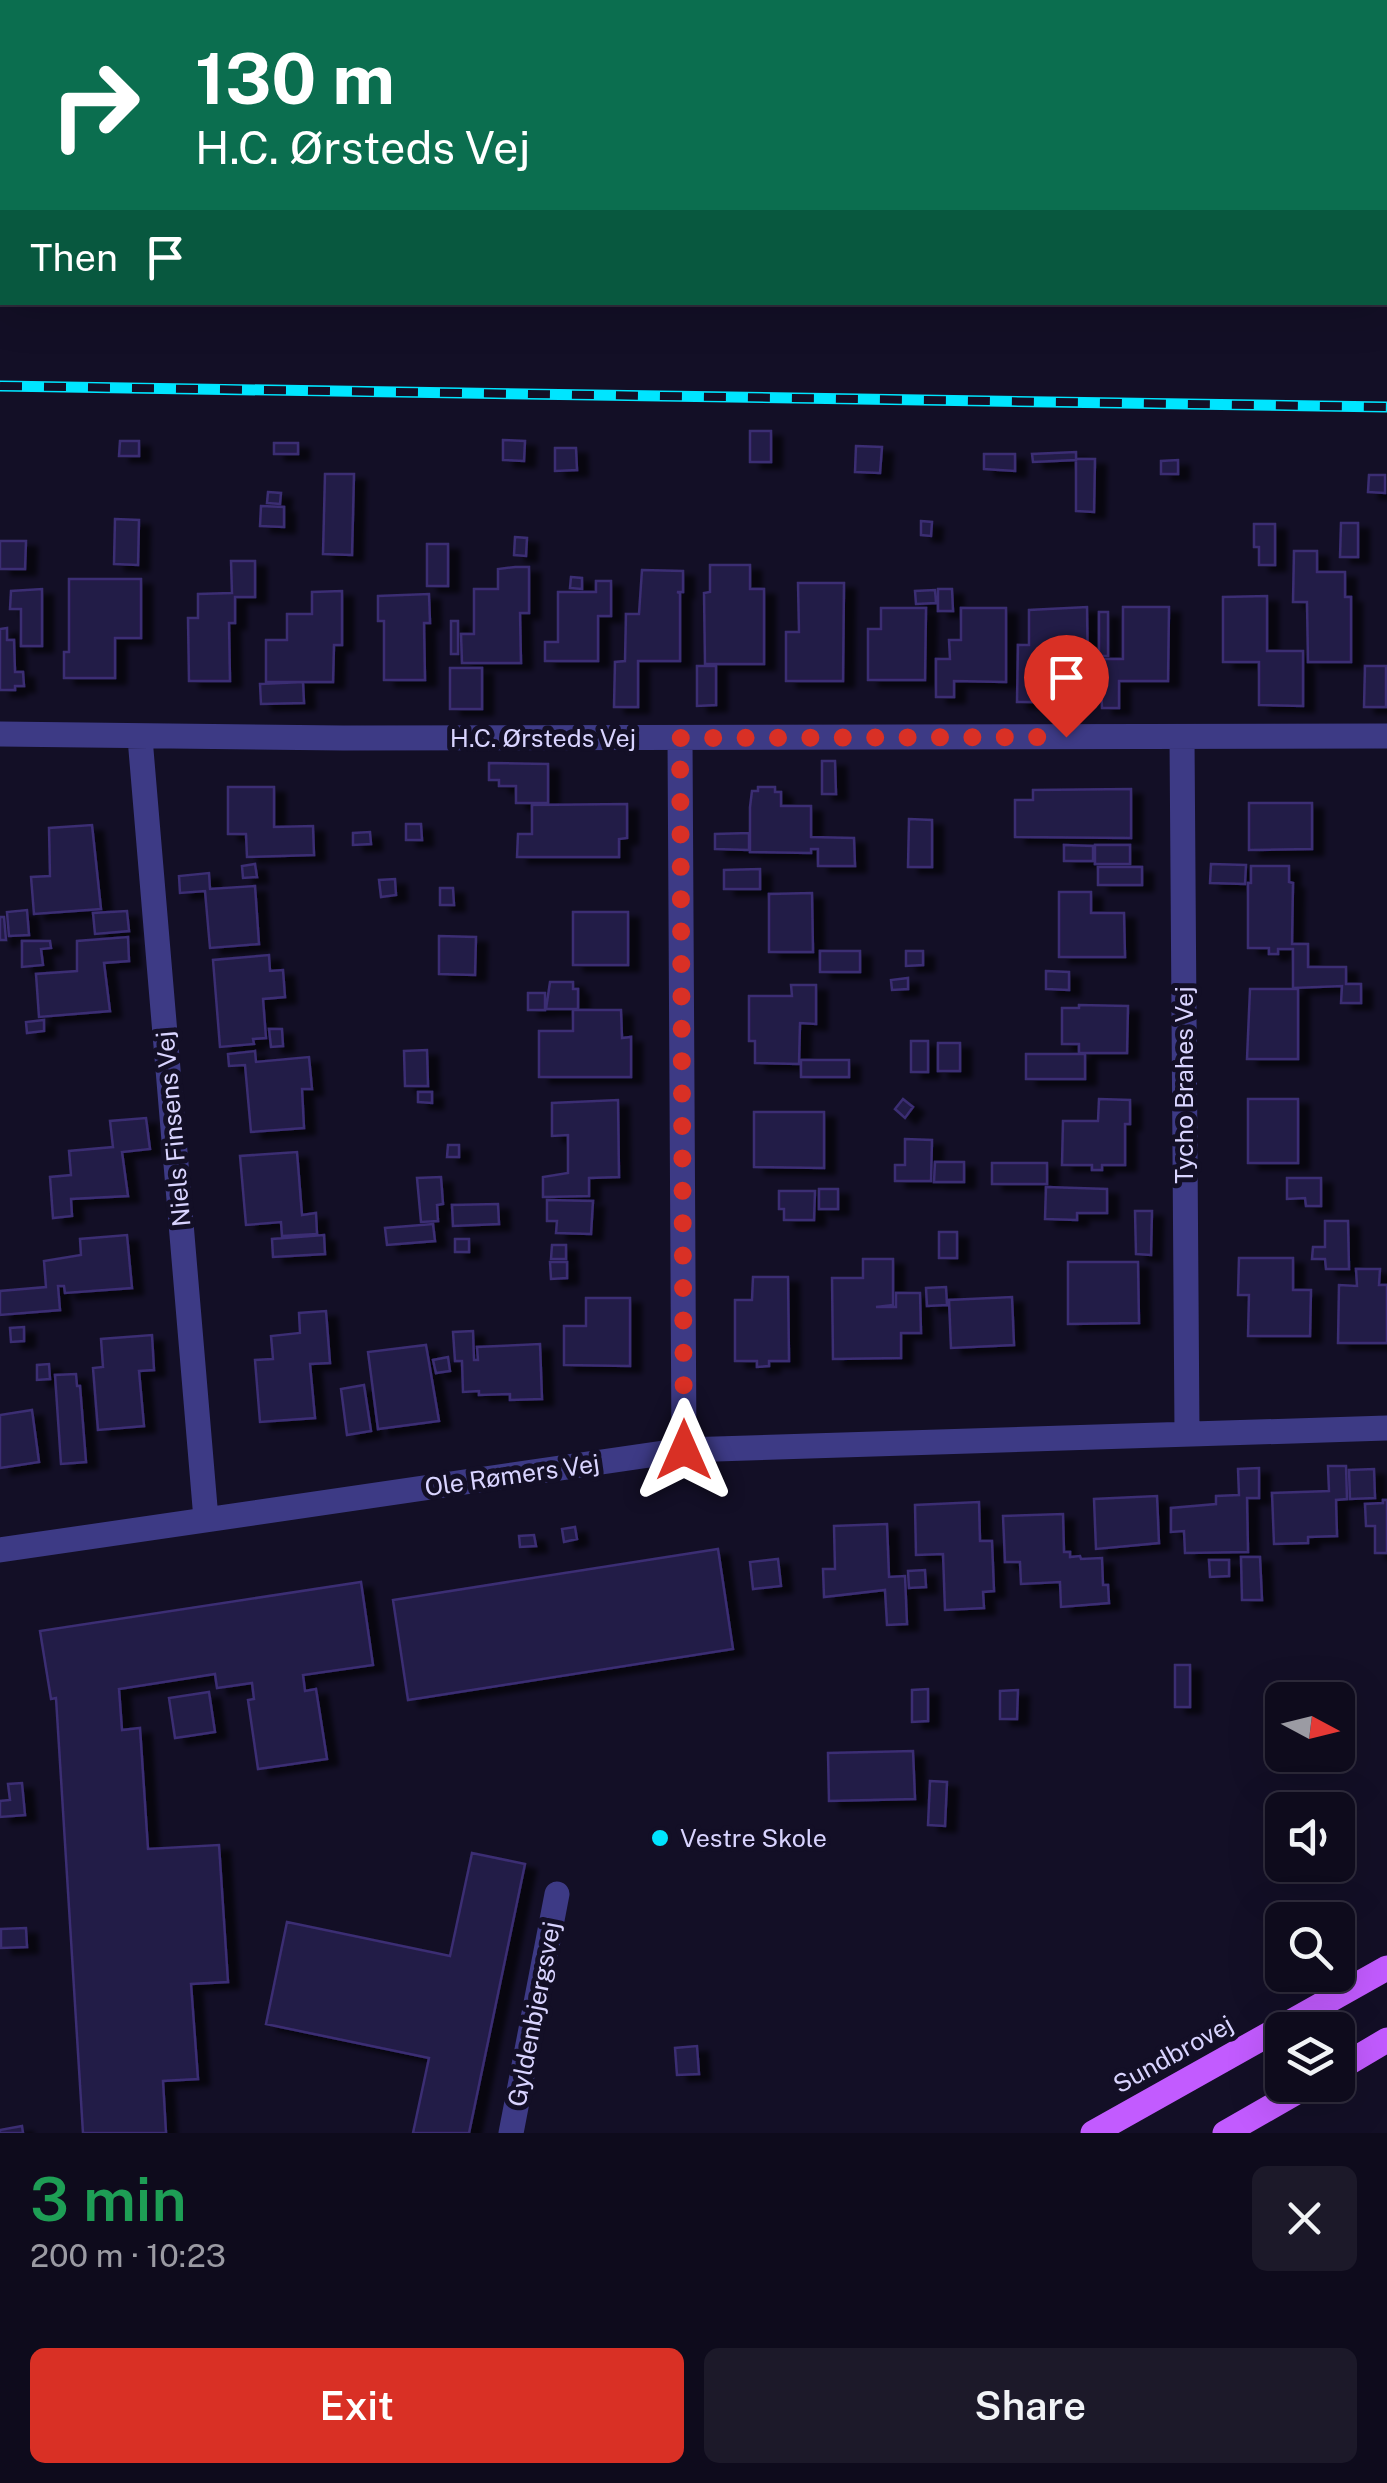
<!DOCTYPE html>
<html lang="en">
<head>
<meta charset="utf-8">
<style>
	body { margin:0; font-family:"Public Sans",sans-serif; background:#1c1929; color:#f1f3f6; height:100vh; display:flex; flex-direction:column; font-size:38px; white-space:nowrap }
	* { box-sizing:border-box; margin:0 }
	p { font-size:32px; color:#9b9ba3 }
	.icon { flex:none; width:55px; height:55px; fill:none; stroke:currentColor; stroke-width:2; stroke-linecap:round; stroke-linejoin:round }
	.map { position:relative; height:2133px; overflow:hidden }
	.drawer { display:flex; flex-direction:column; background:#0e0b1c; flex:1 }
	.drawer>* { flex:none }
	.top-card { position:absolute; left:0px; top:0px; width:1388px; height:305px; box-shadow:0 10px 40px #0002,0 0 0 2px #2e2b3b; background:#0b6e4f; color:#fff; overflow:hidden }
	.needle { width:65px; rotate:97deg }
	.tools { position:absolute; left:1265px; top:1682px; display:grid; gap:20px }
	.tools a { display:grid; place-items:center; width:90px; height:90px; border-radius:15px; background:#0e0b1c; box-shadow:0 10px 40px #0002,0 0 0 2px #2e2b3b; font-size:50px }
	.pin { position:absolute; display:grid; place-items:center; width:85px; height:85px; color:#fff; margin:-102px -42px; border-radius:50% 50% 50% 0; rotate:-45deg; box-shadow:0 0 10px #0007 }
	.pin .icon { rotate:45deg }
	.me { position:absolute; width:110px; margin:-55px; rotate:0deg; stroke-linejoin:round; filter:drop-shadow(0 0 8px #0008) }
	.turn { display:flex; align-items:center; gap:35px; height:210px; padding:0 30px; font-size:45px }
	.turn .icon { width:130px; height:130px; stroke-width:2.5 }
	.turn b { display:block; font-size:70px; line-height:85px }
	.then { display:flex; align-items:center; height:95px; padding:0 30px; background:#0003; gap:20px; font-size:38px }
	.round { display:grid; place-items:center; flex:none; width:105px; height:105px; border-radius:15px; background:#1c1929 }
	.headline { display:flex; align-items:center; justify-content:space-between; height:170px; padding:0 30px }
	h1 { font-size:60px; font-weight:600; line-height:75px; color:#1e9e55 }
	.button { display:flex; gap:20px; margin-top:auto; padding:20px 30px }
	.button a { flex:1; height:115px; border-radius:15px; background:#d93025; color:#fff; font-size:40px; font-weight:600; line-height:115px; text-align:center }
	.button a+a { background:#1c1929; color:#f1f3f6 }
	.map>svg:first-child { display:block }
	.building { fill:#241b47; stroke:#3b2d73; stroke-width:2.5; filter:url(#shadow) }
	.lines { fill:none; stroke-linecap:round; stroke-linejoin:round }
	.minor { stroke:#3d3a85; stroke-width:25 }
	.major { stroke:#c25bff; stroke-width:25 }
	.rail-casing { stroke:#00e5ff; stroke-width:11 }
	.rail { stroke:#130f26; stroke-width:8; stroke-dasharray:22; stroke-linecap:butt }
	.route { stroke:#d93025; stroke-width:18; stroke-dasharray:0 32.4 }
	.poi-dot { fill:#00e5ff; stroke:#130f26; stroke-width:4 }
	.labels { text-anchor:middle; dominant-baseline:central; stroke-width:10; stroke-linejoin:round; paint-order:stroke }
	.street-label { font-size:25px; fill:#d9d4ff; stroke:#130f26 }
	.poi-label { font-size:25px; fill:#d9d4ff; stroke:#130f26; text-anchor:start }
</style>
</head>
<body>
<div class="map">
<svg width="1387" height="2133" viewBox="0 0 1387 2133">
	<defs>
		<filter id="shadow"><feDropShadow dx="11" dy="6" stdDeviation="2.5" flood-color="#0009"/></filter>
	</defs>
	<rect width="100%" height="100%" fill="#130f26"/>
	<path class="building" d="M0 0H44L2 2V61Z
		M204 0H329L204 2Z
		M510 0H632L509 2Z
		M750 431H771V462H750Z
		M503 440 525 441 524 461 503 460Z
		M120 441H139V456H119Z
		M274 443H298V454H274Z
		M856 446 882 447 880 473 855 472Z
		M555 448H576L577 470 555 471Z
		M1076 452V460L1033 462 1032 454Z
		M984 454H1015V471L984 469Z
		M1076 459H1095L1094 512 1076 511Z
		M1178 460V474H1161V461Z
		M325 474H354L352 555 323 554Z
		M1369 475H1385V493L1368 492Z
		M268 492 281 493 280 504 267 503Z
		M261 506 284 507V527L260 526Z
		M115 519 139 520 138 565 114 564Z
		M921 521 932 522 931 536 921 535Z
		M1341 523H1358V557H1340Z
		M1254 524H1275V565H1259V547H1254Z
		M515 537 527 538 526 556 514 555Z
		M0 541H26L25 569H0Z
		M427 544H448V586H427Z
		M1294 551H1317V572H1345V597H1351V662H1308L1307 602H1293Z
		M231 561H255V597H235V623H229L230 681H189L188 618H198V594L232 593Z
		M710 565H750V589H764V664H705L704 593 710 592Z
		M515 567H529V613H520L521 663H462L461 634H474V589H498V569Z
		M642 570 683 571V592H677L680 593V661H638V707H614L615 662 625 661 626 614H639Z
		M571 577 582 578V589L570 588Z
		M69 579H141V638H115V678H64V652H69Z
		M596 581H611V616H598V661H545V642H558V592H596Z
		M798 583H844L843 681H786V632H799Z
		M42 589V646H21V609H10L11 591Z
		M938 589H952L953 611H938Z
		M935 590 936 603 916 604 915 591Z
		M342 591V645H334L333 682H266V640H287V614H312V592Z
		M429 594 430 623H424L425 680H384V621H378V596Z
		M1267 596V651H1303V706L1259 705V662H1223V597Z
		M1087 607 1088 681H1041V702H1017L1018 645H1029V610Z
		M1123 607H1169L1168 681H1119V708H1102L1100 659H1123Z
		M881 608H926L925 680H868V629H881Z
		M961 608H1006V682L954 681V697H936V659H950L949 640H961Z
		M1099 612H1108V656H1099Z
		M451 621H458V654H451Z
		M7 628V640H14L15 672H23L24 686H15V690H0V629Z
		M697 666H716V705L697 706Z
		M1365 666H1386V707H1364Z
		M450 668H482V709H450Z
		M303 682 304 703 261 704 260 684Z
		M822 761H835L836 794H822Z
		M489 763 548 764V803H516V786H499V780H489Z
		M228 787H274V827L313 826 314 855 247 857 246 834H228Z
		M758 787H775V792H781V806H811V837L854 838 855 866H818V849H811V853L750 852V807L752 791H758Z
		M1131 789V838L1015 837V800H1033V790Z
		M1249 803H1312V849L1249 850Z
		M627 804V838L619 839V857H517L518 834H532V805Z
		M909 819 932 820V867H908Z
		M406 824H421L422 840H406Z
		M92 825 101 909 34 914 31 877 50 876 49 828Z
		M370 832 371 844 353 845V833Z
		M749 833V850L715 849V834Z
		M1064 845 1093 846V861H1064Z
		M1095 845H1130V864H1095Z
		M255 864 257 877 243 878 242 866Z
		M1211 864 1246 865 1245 884 1210 883Z
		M1251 866H1289V882L1293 883 1292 944H1308V967H1346V984H1361V1003H1341L1342 986 1293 988V949H1278V954H1269V948H1248V883H1251Z
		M1098 867H1142V885H1098Z
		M760 869V889H724V870Z
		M209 873 210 889 255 886 259 944 210 948 205 891 180 893 179 876Z
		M395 879 396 895 381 897 379 880Z
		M440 888H453L454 905H440Z
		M1059 892H1091V913H1124L1125 957H1059Z
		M812 893 813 952H769V894Z
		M27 910 29 935 9 936 7 912Z
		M127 911 129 931 95 934 93 913Z
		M573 912H628V965H573Z
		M0 917H4L6 940H0Z
		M439 936 476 937 475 975 439 974Z
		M128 937 129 961 104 963 110 1011 39 1017 36 974 77 971V941Z
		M22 941H50L51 948 41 949 43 965 22 967Z
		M820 951H860V972H820Z
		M906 951H923V965L906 966Z
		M269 955 270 971 283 970 285 997 263 999 266 1038 253 1039 254 1044 220 1047 213 960Z
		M1046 971 1069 972V990L1046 989Z
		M908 978V989L892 990 891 980Z
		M550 982H573V989H578V1009H546Z
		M791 985H816V1024L800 1023 799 1064 755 1063V1041H749V996H792Z
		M1250 989H1298V1059H1247Z
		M528 993H545V1010H528Z
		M1079 1005 1128 1006 1127 1053H1079V1044H1062V1008H1079Z
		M573 1010H621L622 1038 631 1037V1077H539V1031H573Z
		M44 1020V1031L27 1033 26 1022Z
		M269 1029H282L283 1046 271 1047Z
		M911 1041H928V1072H911Z
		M938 1043H960V1071H938Z
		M427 1050 428 1086H405L404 1051Z
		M255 1051 256 1062 309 1057 312 1089H302L304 1128 251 1132 245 1065 229 1066 228 1054Z
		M1026 1054H1085V1079H1026Z
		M801 1060H849V1077H801Z
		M418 1092H432V1103L418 1102Z
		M903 1099 913 1107 905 1118 895 1109Z
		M1099 1099 1130 1100V1124H1125V1165H1102V1170H1092V1165H1062L1063 1121H1098Z
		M1248 1099H1298V1163H1248Z
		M618 1100 619 1177 589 1178V1196L543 1197V1177L568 1173V1135L552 1136V1103Z
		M754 1112H824V1168L754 1167Z
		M146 1118 150 1149 122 1152 128 1196 71 1199 72 1216 53 1218 50 1177 71 1175 69 1151 113 1147 110 1121Z
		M905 1139 932 1140 931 1181H895V1165H905Z
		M448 1145H459V1157H447Z
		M297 1152 302 1215 316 1213 317 1234 282 1236 281 1222 246 1225 240 1156Z
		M935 1162H964V1182H934Z
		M992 1163H1047V1184H992Z
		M441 1177 443 1204 437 1205 438 1221 421 1222 417 1178Z
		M1287 1178H1321V1206H1306L1305 1198 1287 1199Z
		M1046 1187 1107 1189V1213H1077V1220L1045 1219Z
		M819 1189H838V1209H819Z
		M779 1191H815L814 1220H784V1209H779Z
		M547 1200 593 1201 591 1234 556 1233 557 1221H547Z
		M498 1204 499 1224 453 1226 452 1205Z
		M1135 1211H1152L1151 1255 1136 1254Z
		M1325 1221H1348L1349 1269H1326L1325 1259H1312L1313 1247H1325Z
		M433 1224 435 1241 387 1245 385 1228Z
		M939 1232H957V1258H939Z
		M127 1235 132 1288 65 1293 64 1286H58L60 1310 0 1315V1291L46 1287 44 1261 81 1255 80 1239Z
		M324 1235 325 1254 273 1257 272 1239Z
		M455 1239H469V1252H455Z
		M552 1245H566V1259H551Z
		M1239 1258H1293V1290H1311L1310 1336H1248L1249 1295H1238Z
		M863 1259H893V1305L876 1307H896V1293H920L921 1333H901V1358L833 1359 832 1278H863Z
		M550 1262H567V1278L551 1279Z
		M1068 1262H1138L1139 1323 1068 1324Z
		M1356 1269H1380L1379 1285H1387V1343H1338L1339 1285 1357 1286Z
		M753 1277H788L789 1361H769V1366L757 1367V1361H735V1300H752Z
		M946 1287 947 1305 927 1306 926 1288Z
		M1012 1297 1014 1345 951 1348 949 1300Z
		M586 1298H630V1366L564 1365V1326H586Z
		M326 1311 330 1363 310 1364 315 1418 260 1422 255 1360 273 1359 271 1336 300 1333 299 1313Z
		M24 1327V1341L11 1342 10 1328Z
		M473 1331 474 1360H478L477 1347 540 1344 542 1399 510 1400V1394L479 1395V1391L463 1392 462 1361H455L453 1332Z
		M152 1335 154 1370 139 1371 144 1426 98 1430 93 1368 103 1367 101 1339Z
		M426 1345 439 1421 378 1429 368 1352Z
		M448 1357 450 1371 436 1373 433 1360Z
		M49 1364 50 1379 37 1380V1365Z
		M76 1374 77 1386H80L86 1462 61 1464 55 1375Z
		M364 1385 371 1431 347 1435 341 1389Z
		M32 1410 39 1462 0 1468V1415Z
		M1328 1466H1346L1347 1499 1336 1500 1337 1536 1308 1537V1543L1274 1544 1272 1493 1329 1491Z
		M1259 1468V1498H1247L1248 1552 1185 1553 1184 1531 1171 1532V1508L1216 1504V1496L1239 1495 1238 1469Z
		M1374 1469 1375 1498 1350 1499 1349 1470Z
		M1157 1496 1159 1543 1096 1549 1094 1499Z
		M1383 1500H1387V1553H1375V1526H1366L1365 1504 1383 1503Z
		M979 1502 980 1541H992L994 1591 983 1592 984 1608 945 1610 943 1554 916 1555 915 1505Z
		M1063 1514 1064 1552H1070V1557L1080 1556 1081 1559 1102 1558 1103 1585H1108L1109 1603 1061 1607 1060 1582 1021 1584 1020 1562H1005L1003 1516Z
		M887 1524 889 1577 905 1576 907 1624 887 1625 885 1590 824 1597 823 1569H835L834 1526Z
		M575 1527 577 1539 564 1542 562 1529Z
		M534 1535 536 1546 520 1547 519 1536Z
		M718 1549 733 1649 408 1700 393 1600Z
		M1241 1557H1260L1262 1600H1242Z
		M778 1559 781 1586 753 1589 750 1562Z
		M1209 1560H1229V1576L1210 1577Z
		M925 1570 926 1587 909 1588 908 1571Z
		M361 1582 373 1665 303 1675 305 1691 316 1689 327 1759 258 1769 248 1700 254 1699 252 1683 217 1688 215 1674 119 1689 122 1730 140 1728 148 1849 219 1845 228 1982 191 1984 198 2079 163 2081 166 2133H83L56 1698 51 1699 40 1631Z
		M1175 1665H1190V1707H1175Z
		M928 1689V1721L912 1722V1690Z
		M1018 1690 1017 1719H1000V1691Z
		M209 1692 215 1732 175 1738 169 1698Z
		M913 1751 915 1799 829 1801 828 1753Z
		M930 1781 947 1782 945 1826 928 1825Z
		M22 1783 25 1815 0 1817V1801L10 1800 8 1784Z
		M472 1853 525 1864 469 2133H413L429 2058 266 2024 287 1922 450 1956Z
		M26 1928 27 1947 1 1948V1929Z
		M697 2046 699 2074 677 2075 675 2048Z
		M22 2126 23 2133H0V2130Z"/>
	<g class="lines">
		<path class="minor" d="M0 734 343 738 1387 736
			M1182 737 1187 1432
			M140 738 206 1519
			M680 738 684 1450
			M0 1550 684 1450 1387 1428
			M511 2133 557 1894"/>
		<path class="major" d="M1338 2069 1387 2040
			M1093 2133 1387 1968
			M1225 2133 1309 2085"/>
		<g class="rail-casing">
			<path id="rail" d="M0 386 1387 407"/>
		</g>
		<use href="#rail" class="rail"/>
	</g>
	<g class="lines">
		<path class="route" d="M684 1450 680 738 1066 737"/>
	</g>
	<circle class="poi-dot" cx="660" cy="1838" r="10"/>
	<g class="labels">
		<g class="street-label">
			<text x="543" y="738">H.C. Ørsteds Vej</text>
			<text transform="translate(1184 1085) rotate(-90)">Tycho Brahes Vej</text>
			<text transform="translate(173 1129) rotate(-95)">Niels Finsens Vej</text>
			<text transform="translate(512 1475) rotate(-8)">Ole Rømers Vej</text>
			<text transform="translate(534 2014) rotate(-79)">Gyldenbjergsvej</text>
			<text transform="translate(1173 2054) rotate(-29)">Sundbrovej</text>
		</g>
		<g class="poi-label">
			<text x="680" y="1838">Vestre Skole</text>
		</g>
	</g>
</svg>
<div class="tools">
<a><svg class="needle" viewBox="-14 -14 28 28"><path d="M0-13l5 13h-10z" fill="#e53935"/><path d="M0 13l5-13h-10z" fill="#9b9ba3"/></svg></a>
<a><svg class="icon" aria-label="sound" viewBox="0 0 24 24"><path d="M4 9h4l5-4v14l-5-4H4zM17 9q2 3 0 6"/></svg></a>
<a><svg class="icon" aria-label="search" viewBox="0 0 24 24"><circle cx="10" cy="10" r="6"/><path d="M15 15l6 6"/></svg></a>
<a><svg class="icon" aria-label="layers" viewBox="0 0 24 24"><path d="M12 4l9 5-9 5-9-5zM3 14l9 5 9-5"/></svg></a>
</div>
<div class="pin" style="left:1066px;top:737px;background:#d93025"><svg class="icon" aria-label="arrive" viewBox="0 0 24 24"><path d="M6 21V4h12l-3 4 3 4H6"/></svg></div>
<svg class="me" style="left:684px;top:1450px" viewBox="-20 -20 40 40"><path d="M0-17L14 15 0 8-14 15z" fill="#d93025" stroke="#fff" stroke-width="4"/></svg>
<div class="top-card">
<div class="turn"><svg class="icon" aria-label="right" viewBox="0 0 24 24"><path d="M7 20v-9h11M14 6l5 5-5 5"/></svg><div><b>130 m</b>H.C. Ørsteds Vej</div></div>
<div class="then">Then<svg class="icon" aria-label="arrive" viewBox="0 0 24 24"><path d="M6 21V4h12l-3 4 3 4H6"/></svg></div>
</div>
</div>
<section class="drawer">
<div class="headline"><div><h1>3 min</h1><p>200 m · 10:23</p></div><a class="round"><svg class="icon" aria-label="close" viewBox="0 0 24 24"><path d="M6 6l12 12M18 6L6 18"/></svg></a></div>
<div class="button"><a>Exit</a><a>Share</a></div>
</section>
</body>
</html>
